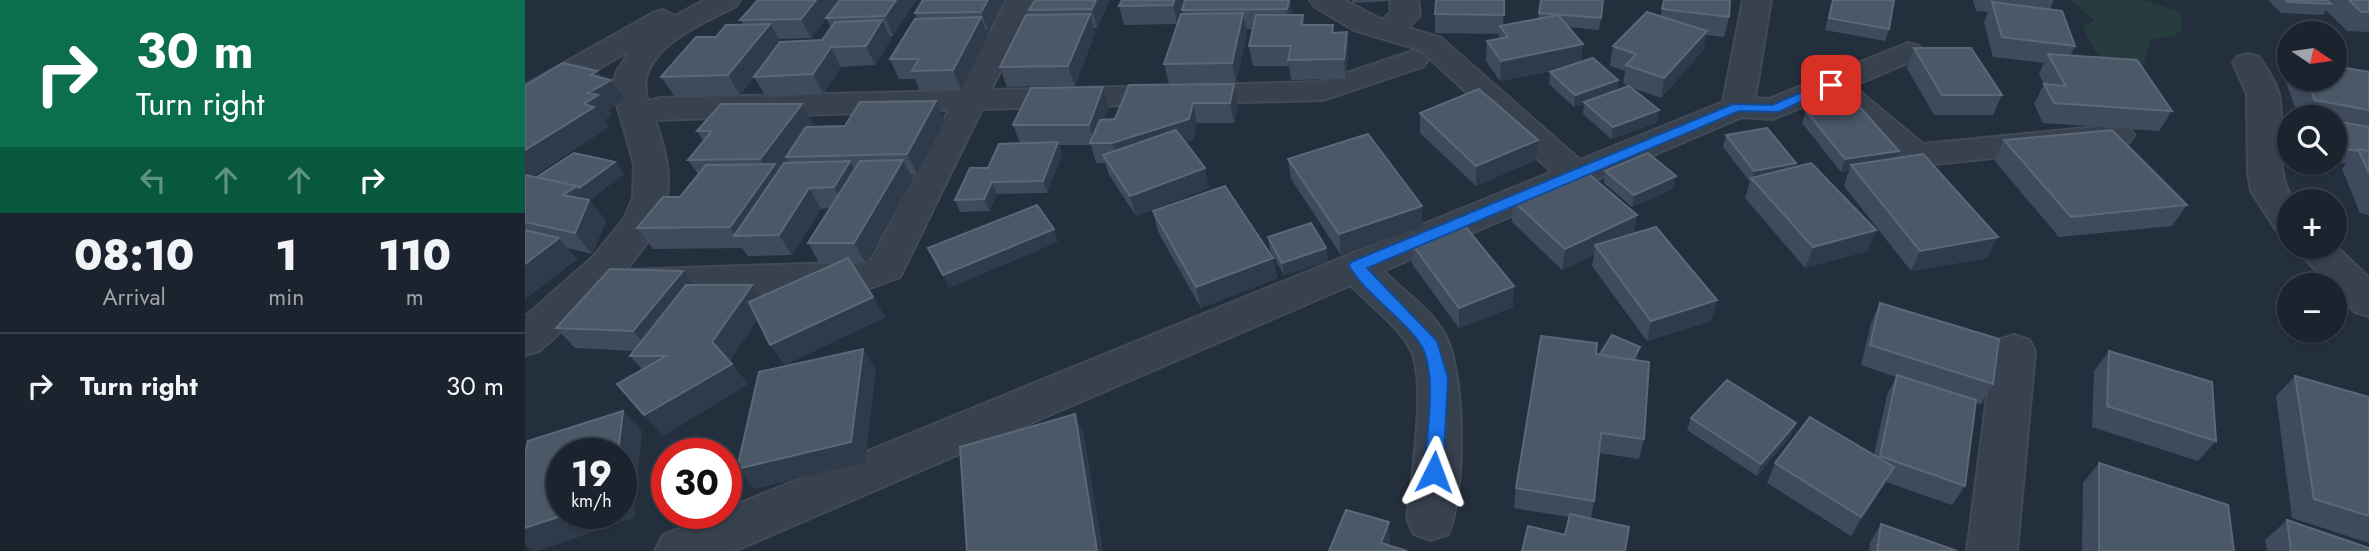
<!DOCTYPE html>
<html lang="en">
<head>
<meta charset="utf-8">
<style>
	body { margin:0; font-family:Jost,sans-serif; background:#282f3a; color:#f1f3f6; height:100vh; display:flex; flex-direction:column; font-size:26px; white-space:nowrap }
	* { box-sizing:border-box; margin:0 }
	p { font-size:23px; color:#a0a4aa }
	.icon { flex:none; width:38px; height:38px; fill:none; stroke:currentColor; stroke-width:2; stroke-linecap:round; stroke-linejoin:round }
	.map { position:relative; flex:1; overflow:hidden }
	.sheet { display:flex; flex-direction:column; background:#1b232e; width:525px }
	.sheet>* { flex:none }
	.hud { background:#0b6e4f; color:#fff; overflow:hidden }
	.needle { width:46px; rotate:103deg }
	.fabs { position:absolute; left:1752px; top:21px; display:grid; gap:14px }
	.fabs a { display:grid; place-items:center; width:70px; height:70px; border-radius:50%; background:#1b232e; box-shadow:0 2px 5px #0004,0 0 0 2px #39404a; font-size:35px }
	.speed { position:absolute; left:21px; top:438px; display:flex; gap:14px; font-size:35px; font-weight:700; text-align:center }
	.speed>* { display:grid; place-content:center; width:91px; height:91px; border-radius:50%; background:#1b232e; box-shadow:0 2px 5px #0004,0 0 0 2px #39404a; line-height:1 }
	.speed small { font-size:18px; font-weight:400 }
	.speed .limit { border:10px solid #d22; background:#fff; color:#111 }
	.pin { position:absolute; display:grid; place-items:center; width:60px; height:60px; color:#fff; margin:-30px; border-radius:14px; box-shadow:0 4px 10px #0006 }
	.me { position:absolute; width:77px; margin:-38px; rotate:3deg; stroke-linejoin:round; filter:drop-shadow(0 0 5px #0008) }
	.turn { display:flex; align-items:center; gap:24px; height:147px; padding:0 21px; font-size:32px }
	.turn .icon { width:91px; height:91px; stroke-width:2.5 }
	.turn b { display:block; font-size:49px; line-height:60px }
	.lanes { display:flex; align-items:center; height:66px; padding:0 21px; background:#0003; justify-content:center; gap:35px; direction:ltr }
	.lanes .off { opacity:.35 }
	.eta { display:flex; justify-content:space-evenly; align-items:center; height:119px; text-align:center }
	.eta b { font-size:42px; font-weight:800; line-height:49px }
	ul { padding:0; list-style:none }
	li { display:flex; align-items:center; gap:21px; height:105px; padding:0 21px; border-top:2px solid #39404a }
	li div { flex:1 }
	li b { display:block; font-size:26px }
	li em { font-style:normal }
	main { display:flex; flex:1; min-height:0 }
	.map>svg:first-child { display:block }
	.green { fill:#263c3f }
	.lines { fill:none; stroke-linecap:round; stroke-linejoin:round }
	.minor-casing { stroke:#414a57; stroke-width:4 }
	.minor { fill:#38414e; fill-rule:evenodd }
	.wall { fill:#3f4b5c; fill-rule:evenodd }
	.shaded-wall { fill:#2f3b4b }
	.building { fill:#4b5868; stroke:#5c6777; stroke-width:2 }
	.route { fill:#1a73e8; stroke:#114b97; stroke-width:2 }
</style>
</head>
<body>
<main>
<section class="sheet">
<div class="hud">
<div class="turn"><svg class="icon" aria-label="right" viewBox="0 0 24 24"><path d="M7 20v-9h11M14 6l5 5-5 5"/></svg><div><b>30 m</b>Turn right</div></div>
<div class="lanes"><svg class="icon off" aria-label="left" viewBox="0 0 24 24"><path d="M17 20v-9H6M10 6l-5 5 5 5"/></svg><svg class="icon off" aria-label="ahead" viewBox="0 0 24 24"><path d="M12 20V5M6 11l6-6 6 6"/></svg><svg class="icon off" aria-label="ahead" viewBox="0 0 24 24"><path d="M12 20V5M6 11l6-6 6 6"/></svg><svg class="icon" aria-label="right" viewBox="0 0 24 24"><path d="M7 20v-9h11M14 6l5 5-5 5"/></svg></div>
</div>
<div class="eta">
<div><b>08:10</b><p>Arrival</p></div>
<div><b>1</b><p>min</p></div>
<div><b>110</b><p>m</p></div>
</div>
<ul>
<li><svg class="icon" aria-label="right" viewBox="0 0 24 24"><path d="M7 20v-9h11M14 6l5 5-5 5"/></svg><div><b>Turn right</b></div><em>30 m</em></li>
</ul>
</section>
<div class="map">
<svg width="1844" height="551" viewBox="0 0 1844 551">
	<rect width="100%" height="100%" fill="#242f3e"/>
	<path class="green" d="M1546 0H1618L1655 12 1658 29 1649 36 1625 40 1617 72C1577 67 1574 62 1558 26L1570 21Z"/>
	<g class="lines">
		<g class="minor-casing">
			<path id="minor" d="M180 0H215L211 6C176 24 106 52 123 101L135 98 435 91 482 0H510L466 90 795 82 888 51 899 54 903 60 899 66 798 100 457 109 375 277 340 290 75 297 14 351 0 355V317L68 257 99 219 108 198 109 164 87 87 92 71 107 49 11 105 0 108V85L128 13 138 10 150 16ZM424 110 347 259 337 262 101 270C146 215 154 188 130 120Z
				M785 0H819L857 20 866 12 865 0H893L895 15 883 28 916 38 1055 160 1198 102 1218 0H1246L1230 98 1244 99 1383 43 1394 46 1398 52 1394 58 1328 86 1398 144 1592 125 1604 128 1609 135 1604 142 1592 145 1390 166 1378 162 1302 97 1248 119 1217 117 858 271C877 290 901 306 916 328 942 364 941 495 923 534L906 540 889 534 882 519C886 481 903 380 885 348 872 324 844 305 826 285L209 551H130L138 535 193 513H201V509L1027 172 896 50 829 30 789 6Z
				M1723 54 1734 57C1741 67 1751 83 1754 95 1761 131 1747 170 1769 201H1764V233L1751 230 1726 191 1723 173 1722 94 1708 63 1712 57Z
				M1810 245 1844 278V316L1830 312 1810 291V285H1804L1770 247Z
				M1489 335 1504 340 1510 351 1492 551H1442L1468 351 1474 340Z"/>
		</g>
		<use href="#minor" class="minor"/>
	</g>
	<path class="wall" d="M233 0H391L368 36H365L366 39 350 65 316 67 298 94 241 97 229 77 230 75 215 95 150 97 136 77 191 37 218 24 215 20ZM301 18 306 28 297 40 255 42 253 39 286 38Z
		M480 0 463 31H461L463 36 436 90 395 91 390 79H374L365 59 392 19 390 13Z
		M510 0H585L572 28H569L570 33 550 86 482 87 475 67 506 15 504 10Z
		M658 0 652 24 599 25 594 6Z
		M765 0 767 15H778L779 25H808L809 33 822 32 823 52 821 79 766 80 764 66H728L724 46 728 29H721L722 32 711 83 644 84 639 64 658 13 657 10Z
		M827 0H866L867 1 827 3Z
		M979 0 978 25 1013 18 1014 13 1076 18 1074 30 1044 27 1056 62 1093 80 1092 90 1103 86 1098 84 1100 71 1085 66 1088 46 1136 16 1139 0 1204 17 1199 37 1181 35 1178 50 1136 98 1105 87 1134 110 1131 123 1086 139 1058 114 1059 104 1049 107 1024 84 1025 72 1040 68 975 81 961 61 962 41 974 39V34L910 33V14Z
		M1307 0H1369L1364 29 1360 41 1300 30Z
		M1448 0H1529L1525 9 1550 46 1545 56 1647 111 1634 131 1518 123 1509 104 1519 84 1514 74 1519 63 1468 57 1459 22 1463 12 1451 11Z
		M1743 0H1844V32L1822 31 1801 10 1798 15 1756 13Z
		M1389 48 1477 95 1468 115H1409L1382 68Z
		M1844 72V215L1835 213 1817 169 1821 164 1810 161V117H1774L1760 80 1764 74V79H1810Z
		M604 85 713 104 709 123H672L668 140 660 142 684 188 611 216 584 175 580 163H571L566 145H534L537 155 522 193 472 194 464 211 435 212 430 200 463 168 495 143 488 125 578 87 584 107 579 120 590 119Z
		M0 86 100 100 83 110 87 115 79 120 84 127 8 176 12 177 90 162 99 174 64 200 81 221 67 254 42 248 52 259 0 299Z
		M411 101 420 121 392 174 385 175 388 180 341 263 327 264 360 317 260 365 245 345 232 320 204 361 223 384 138 436 117 369 105 356 109 351 50 348 31 328 169 285H227L235 297 310 264H295L283 243 305 208 296 209 267 255 223 256 217 248 128 249 112 228 155 197 173 174 163 160 179 142 172 131 288 124 286 127 320 126Z
		M1281 111 1374 151 1371 158 1473 237 1462 258 1386 271 1319 186 1324 170 1316 172 1277 123Z
		M895 113 1011 160 951 186 895 133Z
		M1201 135 1271 163 1270 167 1343 251 1280 268 1220 198 1225 182 1198 147Z
		M1479 140 1662 205 1647 226 1534 237 1469 160Z
		M763 159 898 226 816 255 766 179Z
		M1080 171 1151 176 1148 189 1107 207 1079 183Z
		M988 201 1112 215 1109 233 1192 300 1186 321 1122 341 1067 266 1069 255 1037 270 987 222Z
		M628 211 748 258 752 278 676 308 633 232Z
		M743 237 801 248 803 261 759 275 745 250Z
		M887 244 988 307 934 328 887 264Z
		M1355 303 1468 384 1456 404 1451 403 1440 486 1427 505 1361 482 1326 536 1242 483 1250 463 1349 455 1362 395 1371 377 1336 365 1346 323Z
		M1584 351 1691 441 1673 461 1567 427 1569 371Z
		M1071 354 1075 355V354L1112 361 1119 439 1114 459 1074 453 1069 501 1066 518 1040 535 1044 517 989 508 991 488Z
		M1770 376 1844 397V543L1767 518 1751 396Z
		M1166 418 1266 435 1232 476 1162 430Z
		M1574 463 1709 551H1557L1558 483Z
		M1762 520 1844 551H1742L1740 540Z
		M1356 524 1432 551H1344L1345 543Z"/>
	<path class="shaded-wall" d="M291 0H316L286 38 276 19Z
		M371 0H391L368 36 360 16Z
		M463 0H480L463 31 456 12Z
		M571 0H585L572 28 567 9Z
		M649 0H658L652 24 648 5Z
		M764 0H765L767 14 764 28 762 9Z
		M718 13 722 32 711 83 707 63Z
		M565 14 570 33 550 86 543 66Z
		M456 17 463 36 436 90 428 70Z
		M357 20 366 39 350 65 341 46Z
		M245 24 256 43 215 95 203 75Z
		M1182 31 1178 50 1136 98 1139 78Z
		M822 32 823 52 821 79 819 59Z
		M1058 44 1056 64 975 81 976 61Z
		M306 47 316 67 298 94 288 74Z
		M72 71 80 83 86 80 100 100 83 110 87 115 79 120 84 127 0 181V150L59 104 66 75Z
		M1093 80 1092 92 1059 102V104L1049 107 1050 95Z
		M709 84 713 104 709 123 705 103Z
		M578 87 584 107 571 143H570L564 125Z
		M411 101 420 121 392 174 382 154Z
		M668 103 672 123 668 140 593 163 587 143Z
		M277 104 288 124 264 157H261L262 160 211 236 205 227 243 173 235 159Z
		M1134 110 1131 123 1086 139 1088 127Z
		M1013 140 1011 160 951 186V166Z
		M533 142 537 155 522 193 518 181Z
		M1374 151 1369 163 1326 165 1324 170 1316 172 1320 159Z
		M378 160 388 180 341 263 329 243Z
		M325 161 336 182 320 208 309 187Z
		M90 162 99 174 63 200H64L81 221 67 254 50 233 38 195Z
		M1271 163 1267 176 1227 178 1229 171Z
		M680 168 684 188 611 216 605 196Z
		M1151 176 1148 189 1107 207 1109 195Z
		M467 182 472 194 464 211 459 199Z
		M284 188 296 209 267 255 254 235Z
		M897 206 898 226 816 255 814 234Z
		M1112 215 1108 236 1070 245 1069 255 1037 270 1040 249Z
		M529 229 533 242 424 288 418 275Z
		M1351 230 1343 251 1280 268 1288 247Z
		M1473 237 1462 258 1386 271 1395 251Z
		M34 238 52 259 0 299V264Z
		M801 248 803 261 759 275 757 263Z
		M748 258 752 278 676 308 671 287Z
		M158 271 174 291 126 351 108 331Z
		M227 285 242 306 203 363 187 342Z
		M989 286 988 307 934 328V308Z
		M348 297 360 317 260 365 245 345Z
		M1192 300 1186 321 1122 341 1126 321Z
		M1115 347 1112 360 1101 378 1104 366Z
		M338 349 351 370 340 462 230 489 212 469Z
		M207 364 223 384 138 436 119 415Z
		M98 411 117 431 109 518 12 551H8L0 545V528L45 513H96V453H93Z
		M550 414 559 434 578 551H572Z
		M1271 423 1266 435 1232 476 1236 464Z
		M1369 467 1358 487 1326 536 1336 517Z
		M201 478 207 504 201 507Z
		M150 513H187L162 524Z
		M864 522 865 542 862 551 856 543Z"/>
	<path class="building" d="M233 0H291L276 19 215 20Z
		M315 0H371L360 16 301 18Z
		M398 0H463L456 12 390 13Z
		M510 0H571L567 9 504 10Z
		M597 0H649L648 5 594 6Z
		M660 0H764L762 9 657 10Z
		M911 0H979V15L910 14Z
		M1016 0H1078L1076 18 1014 13Z
		M1139 0H1205L1204 17 1137 9Z
		M1308 0H1369L1364 29 1304 18Z
		M1761 0H1802L1806 4 1763 2Z
		M1824 0H1844V12H1836Z
		M1467 2 1537 11 1550 46 1477 37Z
		M1122 12 1182 31 1139 78 1101 65 1111 54 1088 46Z
		M718 13 707 63 639 64 656 14Z
		M565 14 543 66 475 67 501 15Z
		M731 15H778L776 25H808L807 33 822 32 819 59 763 60 766 46H724Z
		M1033 15 1058 44 976 61 962 41 983 37 975 26Z
		M456 17 428 70 387 71 394 59H365L390 19Z
		M357 20 341 46 306 47 288 74 229 77 255 42 297 40 310 22Z
		M245 24 203 75 136 77 171 37H191L201 25Z
		M1389 48H1446L1477 95H1417Z
		M1523 54 1612 60 1647 111 1529 103 1519 84 1541 86Z
		M1068 58 1093 80 1050 95 1025 72Z
		M38 63 72 71 66 75 86 80 63 93 73 95 59 104 69 107 0 150V86Z
		M1810 66 1844 72V110L1790 100 1781 79H1810Z
		M709 84 705 103H668L664 119 587 143H565L575 120 590 119 604 85Z
		M1104 86 1134 110 1088 127 1059 102Z
		M578 87 564 125H488L506 88Z
		M954 89 1013 140 951 166 895 113Z
		M411 101 382 154 261 157 281 127 320 126 335 102Z
		M196 104H277L235 159 163 160 187 131H172Z
		M1332 104 1374 151 1320 159 1281 111Z
		M1810 121 1844 127V151L1833 149 1831 151 1810 147Z
		M1242 128 1271 163 1229 171 1201 135Z
		M651 130 680 168 605 196 578 155Z
		M1587 130 1662 205 1546 217 1479 140Z
		M843 134 897 206 814 234 763 159Z
		M533 142 518 181 467 182 459 199 430 200 445 168H463L474 144Z
		M1833 149 1844 151V173Z
		M49 153 90 162 54 188 52 186 12 177Z
		M1123 153 1151 176 1109 195 1080 171Z
		M1398 154 1473 237 1395 251 1326 165Z
		M378 160 329 243H283L335 161Z
		M325 161 309 187 284 188 254 235 209 236 259 163Z
		M1286 163 1351 230 1288 247 1226 178Z
		M250 164 205 227 112 228 138 197H155L181 165Z
		M1059 170 1112 215 1040 249 988 201Z
		M0 175 52 186 38 195 64 200 50 233 0 222Z
		M700 186 748 258 671 287 628 211Z
		M512 205 529 229 418 275 403 248Z
		M786 223 801 248 757 263 743 237Z
		M939 225 989 286 934 308 887 244Z
		M1131 227 1192 300 1126 321 1070 245Z
		M0 230 34 238 0 264Z
		M323 258 348 297 245 345 224 302Z
		M85 269 158 271 108 331 31 328Z
		M161 285H227L187 342 207 364 119 415 92 384 141 356H105Z
		M1355 303 1474 339 1468 384 1345 345Z
		M1087 335 1115 347 1108 360 1081 356 1075 354Z
		M1016 336 1072 343 1071 354 1124 362 1119 439 1076 433 1069 501 991 488Z
		M338 349 326 442 212 469 234 372Z
		M1584 351 1687 382 1691 441 1582 406Z
		M1372 375 1451 400 1440 486 1355 456Z
		M1770 376 1844 397V516L1789 499Z
		M1202 380 1271 423 1236 464 1166 418Z
		M98 411 93 453H37V513H45L0 528V455L3 441Z
		M550 414 572 551H442L435 447Z
		M1285 417 1369 467 1336 517 1250 463Z
		M1574 463 1703 505 1709 551H1574Z
		M821 510 864 522 856 543 882 551H804Z
		M1045 514 1104 527 1100 551H997L1003 526 1040 535Z
		M1762 520 1844 548V551H1766Z
		M1356 524 1432 551H1352Z"/>
	<path class="route" d="M1301 82 1312 85 1253 112 1214 111 842 268 912 341 923 378 918 472 916 478H902L899 472C901 439 914 370 894 342 874 314 842 296 824 266L826 262 1208 104 1247 105Z"/>
</svg>
<div class="fabs">
<a><svg class="needle" viewBox="-14 -14 28 28"><path d="M0-13l5 13h-10z" fill="#e53935"/><path d="M0 13l5-13h-10z" fill="#a0a4aa"/></svg></a>
<a><svg class="icon" aria-label="search" viewBox="0 0 24 24"><circle cx="10" cy="10" r="6"/><path d="M15 15l6 6"/></svg></a>
<a>+</a>
<a>−</a>
</div>
<div class="speed"><div>19<small>km/h</small></div><div class="limit">30</div></div>
<div class="pin" style="left:1306px;top:85px;background:#d93025"><svg class="icon" aria-label="arrive" viewBox="0 0 24 24"><path d="M6 21V4h12l-3 4 3 4H6"/></svg></div>
<svg class="me" style="left:909px;top:472px" viewBox="-20 -20 40 40"><path d="M0-17L14 15 0 8-14 15z" fill="#1a73e8" stroke="#fff" stroke-width="4"/></svg>
</div>
</main>
</body>
</html>
